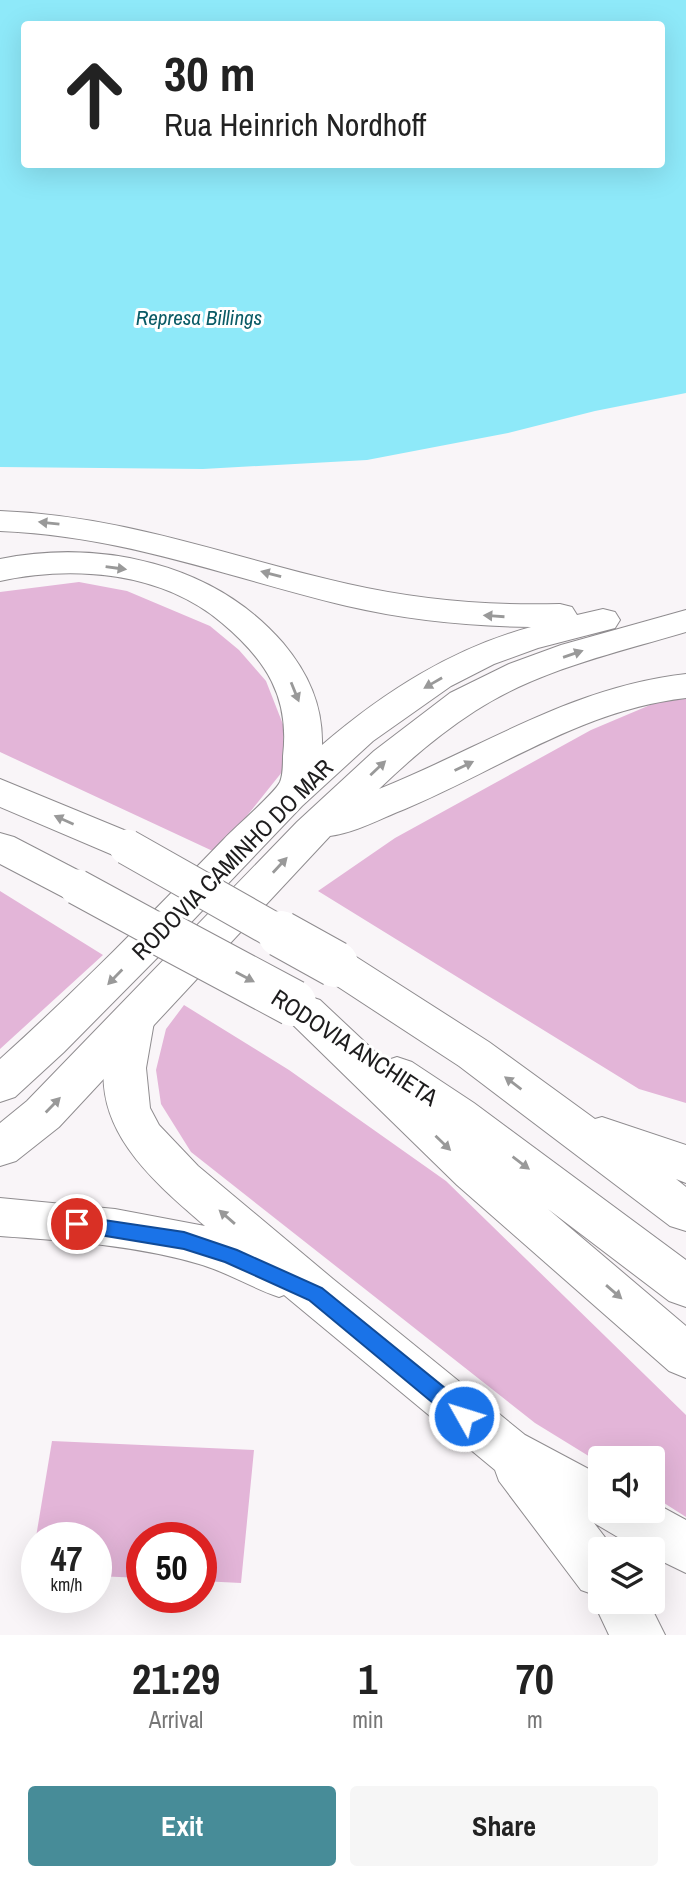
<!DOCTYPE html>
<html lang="en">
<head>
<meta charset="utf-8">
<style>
	body { margin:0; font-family:"Archivo Narrow",sans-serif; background:#f6f6f6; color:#222; height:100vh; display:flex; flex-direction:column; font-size:26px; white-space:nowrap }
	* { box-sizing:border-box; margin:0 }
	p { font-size:23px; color:#767676 }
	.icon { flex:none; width:38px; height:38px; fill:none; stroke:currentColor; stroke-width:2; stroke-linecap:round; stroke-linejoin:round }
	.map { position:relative; height:1635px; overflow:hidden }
	.side { display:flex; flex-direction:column; background:#fff; flex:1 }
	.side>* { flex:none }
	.guide { position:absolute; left:21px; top:21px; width:644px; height:147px; border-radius:7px; box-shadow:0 7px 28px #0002; background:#fff; color:#222; overflow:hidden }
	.controls { position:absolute; left:588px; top:1446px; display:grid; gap:14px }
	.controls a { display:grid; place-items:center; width:77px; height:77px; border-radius:7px; background:#fff; box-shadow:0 7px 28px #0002; font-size:35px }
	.speed { position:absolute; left:21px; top:1522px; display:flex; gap:14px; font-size:35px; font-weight:700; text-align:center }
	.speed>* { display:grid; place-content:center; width:91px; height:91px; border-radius:50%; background:#fff; box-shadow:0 7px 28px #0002; line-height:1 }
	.speed small { font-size:18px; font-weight:400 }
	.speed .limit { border:10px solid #d22; background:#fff; color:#111 }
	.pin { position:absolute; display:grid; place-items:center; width:60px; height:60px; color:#fff; margin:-30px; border:4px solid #fff; border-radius:50%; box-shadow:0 2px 7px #0007 }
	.me { position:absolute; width:77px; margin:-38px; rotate:309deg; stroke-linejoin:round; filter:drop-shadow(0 0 5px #0008) }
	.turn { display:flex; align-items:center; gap:24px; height:147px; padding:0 28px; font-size:32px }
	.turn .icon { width:91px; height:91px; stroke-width:2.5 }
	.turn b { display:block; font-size:49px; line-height:60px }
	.eta { display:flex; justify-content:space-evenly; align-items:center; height:119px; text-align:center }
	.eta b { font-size:42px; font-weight:700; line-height:49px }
	.cta { display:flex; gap:14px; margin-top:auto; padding:14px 28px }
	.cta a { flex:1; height:80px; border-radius:7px; background:#478c98; color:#fff; font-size:28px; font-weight:700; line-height:80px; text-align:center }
	.cta a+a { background:#f6f6f6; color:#222 }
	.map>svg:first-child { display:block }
	.green { fill:#e3b5d8 }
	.water { fill:#8ee9f9; fill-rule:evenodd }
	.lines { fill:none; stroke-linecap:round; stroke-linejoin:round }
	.secondary-casing { stroke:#8f8c8f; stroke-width:2 }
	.highway-casing { stroke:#8f8c8f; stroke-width:2 }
	.secondary { fill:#fff; fill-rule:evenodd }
	.highway { fill:#fff; fill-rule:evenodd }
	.highway-bridge-far1-casing { stroke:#8f8c8f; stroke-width:37; stroke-linecap:butt }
	.highway-bridge-casing { stroke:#8f8c8f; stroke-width:48; stroke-linecap:butt }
	.highway-bridge-far1 { stroke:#fff; stroke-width:35 }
	.highway-bridge { stroke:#fff; stroke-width:46 }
	.oneway { fill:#999 }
	.route { fill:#1a73e8; stroke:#114b97; stroke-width:2 }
	.labels { text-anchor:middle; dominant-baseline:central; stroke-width:6; stroke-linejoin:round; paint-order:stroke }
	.far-water-label { font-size:21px; font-style:italic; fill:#0a5b66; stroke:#fff }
	.street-label { font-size:24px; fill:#1d1c1d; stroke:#fff }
</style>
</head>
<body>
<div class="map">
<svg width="686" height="1635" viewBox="0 0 686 1635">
	<rect width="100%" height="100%" fill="#f9f5f8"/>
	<path class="green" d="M79 582 127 591 210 626 239 650 266 681 284 727 282 772 217 853 0 752V592Z
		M686 699V1103L639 1089 318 891 395 838 591 730 662 700Z
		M0 891 103 955 0 1049Z
		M184 1005 289 1070 446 1181 686 1415V1517L653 1496V1458H600V1463L535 1423 191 1152 161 1104 156 1070 166 1029Z
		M52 1441 254 1450 241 1583 201 1581V1538H142V1578L96 1576V1538H37V1573H30Z"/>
	<path class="water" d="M0 0H686V393L595 411 508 433 367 460 203 469 0 467ZM24 24H662V164H24Z"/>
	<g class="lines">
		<g class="secondary-casing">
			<path id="secondary" d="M133 1006 148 1010 154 1022 146 1068 150 1108 159 1125 198 1166 333 1279 525 1435 600 1475V1510H653V1502L686 1520V1573L653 1557V1549H638L594 1523 614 1549H600V1601H648L665 1635H609L593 1601 595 1595 581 1590 499 1481 495 1470 284 1295 279 1297C252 1288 227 1272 199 1264 135 1245 66 1241 0 1236V1198L115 1209 205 1226C153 1181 90 1129 106 1052 109 1037 111 1024 118 1010Z"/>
		</g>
		<g class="highway-casing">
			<path id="highway" d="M0 511C127 516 228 557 348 584 418 600 489 606 560 604L572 607 577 615 603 609 615 612 620 620 615 628 538 648 494 664 451 686 373 741 302 806 157 958 64 1052 15 1097 0 1102V1059C78 989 151 914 224 839 235 827 274 794 280 782 283 775 283 764 283 756 290 697 266 660 222 623 162 572 74 565 0 581V559C100 539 214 563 283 643 308 673 323 705 322 745 384 692 451 649 531 627 469 626 407 620 347 606 227 577 125 536 0 531Z
				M686 610V632C615 653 538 670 475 711 441 733 408 761 379 789 484 747 571 687 686 674V698C582 710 500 769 405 809 382 818 355 833 330 836L59 1127 16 1161 0 1166V1123L27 1101 297 822 374 751 450 693 509 664 561 645Z
				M0 779 141 837 147 847 141 857 127 861 0 807Z
				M0 833 14 837 91 877 97 887 91 897 77 902 63 897 0 864Z
				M335 948 350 953 489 1042 595 1119 602 1117 686 1145V1183L676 1179 686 1187V1231L670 1226 459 1066 320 975 314 964 320 953Z
				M305 995 320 1000 385 1061 397 1057 412 1062 474 1103 686 1260V1307L669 1301 548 1209 686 1326V1378L669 1371 457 1185 290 1022 284 1011 290 1000Z"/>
		</g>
		<use href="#secondary" class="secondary"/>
		<use href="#highway" class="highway"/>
		<g class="highway-bridge-far1-casing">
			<path id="highway-bridge-far1" d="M127 847 284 936
				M77 887 167 936"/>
		</g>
		<g class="highway-bridge-casing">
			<path id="highway-bridge" d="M164 934 293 1003
				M281 934 335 964"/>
		</g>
		<use href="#highway-bridge-far1" class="highway-bridge-far1"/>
		<use href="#highway-bridge" class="highway-bridge"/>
	</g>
	<defs><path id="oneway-solid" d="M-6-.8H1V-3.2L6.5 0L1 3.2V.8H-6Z" transform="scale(1.75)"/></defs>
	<g class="oneway">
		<use href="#oneway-solid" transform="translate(49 523) rotate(-174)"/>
		<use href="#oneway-solid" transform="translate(116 568) rotate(8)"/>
		<use href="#oneway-solid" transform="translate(271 574) rotate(-165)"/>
		<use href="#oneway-solid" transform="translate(494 616) rotate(-176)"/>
		<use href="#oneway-solid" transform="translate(573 654) rotate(-19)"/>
		<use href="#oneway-solid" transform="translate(433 683) rotate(150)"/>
		<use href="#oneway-solid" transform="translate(295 692) rotate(68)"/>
		<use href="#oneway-solid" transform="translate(464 766) rotate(-26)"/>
		<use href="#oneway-solid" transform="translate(378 768) rotate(-43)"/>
		<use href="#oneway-solid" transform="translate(64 820) rotate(-156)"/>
		<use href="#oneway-solid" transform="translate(280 865) rotate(-47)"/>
		<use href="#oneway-solid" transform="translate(115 977) rotate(134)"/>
		<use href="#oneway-solid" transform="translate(245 977) rotate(28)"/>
		<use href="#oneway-solid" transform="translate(513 1083) rotate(-143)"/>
		<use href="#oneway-solid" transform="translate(53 1105) rotate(-46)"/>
		<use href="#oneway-solid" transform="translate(443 1143) rotate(44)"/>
		<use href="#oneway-solid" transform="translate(521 1163) rotate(37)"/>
		<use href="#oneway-solid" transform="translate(227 1217) rotate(-139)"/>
		<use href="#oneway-solid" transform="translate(614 1292) rotate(41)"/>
	</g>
	<path class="route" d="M77 1216 184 1232 237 1250 322 1288 472 1410 475 1416 472 1423 464 1426 457 1423 309 1300 225 1262 184 1249 70 1230 68 1224 70 1219Z"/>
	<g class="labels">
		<g class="far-water-label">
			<text x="199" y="317">Represa Billings</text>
		</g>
		<g class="street-label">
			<text transform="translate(232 859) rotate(-45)">RODOVIA CAMINHO DO MAR</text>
			<text transform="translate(355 1047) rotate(33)">RODOVIA ANCHIETA</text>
		</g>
	</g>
</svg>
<div class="controls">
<a><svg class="icon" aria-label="sound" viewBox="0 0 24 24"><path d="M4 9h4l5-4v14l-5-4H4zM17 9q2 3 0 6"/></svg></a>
<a><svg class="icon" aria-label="layers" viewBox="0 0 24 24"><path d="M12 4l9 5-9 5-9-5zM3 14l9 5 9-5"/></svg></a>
</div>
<div class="speed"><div>47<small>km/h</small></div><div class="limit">50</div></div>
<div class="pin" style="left:77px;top:1224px;background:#d93025"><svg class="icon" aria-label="arrive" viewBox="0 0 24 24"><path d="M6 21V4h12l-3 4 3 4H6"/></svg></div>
<svg class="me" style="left:464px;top:1416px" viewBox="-20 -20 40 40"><circle r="17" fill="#1a73e8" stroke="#fff" stroke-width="3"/><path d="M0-11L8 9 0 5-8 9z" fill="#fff"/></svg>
<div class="guide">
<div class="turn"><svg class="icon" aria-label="ahead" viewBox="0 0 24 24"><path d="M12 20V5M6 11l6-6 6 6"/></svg><div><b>30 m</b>Rua Heinrich Nordhoff</div></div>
</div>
</div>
<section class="side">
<div class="eta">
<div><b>21:29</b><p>Arrival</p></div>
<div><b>1</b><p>min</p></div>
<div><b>70</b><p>m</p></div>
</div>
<div class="cta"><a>Exit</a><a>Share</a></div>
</section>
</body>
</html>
